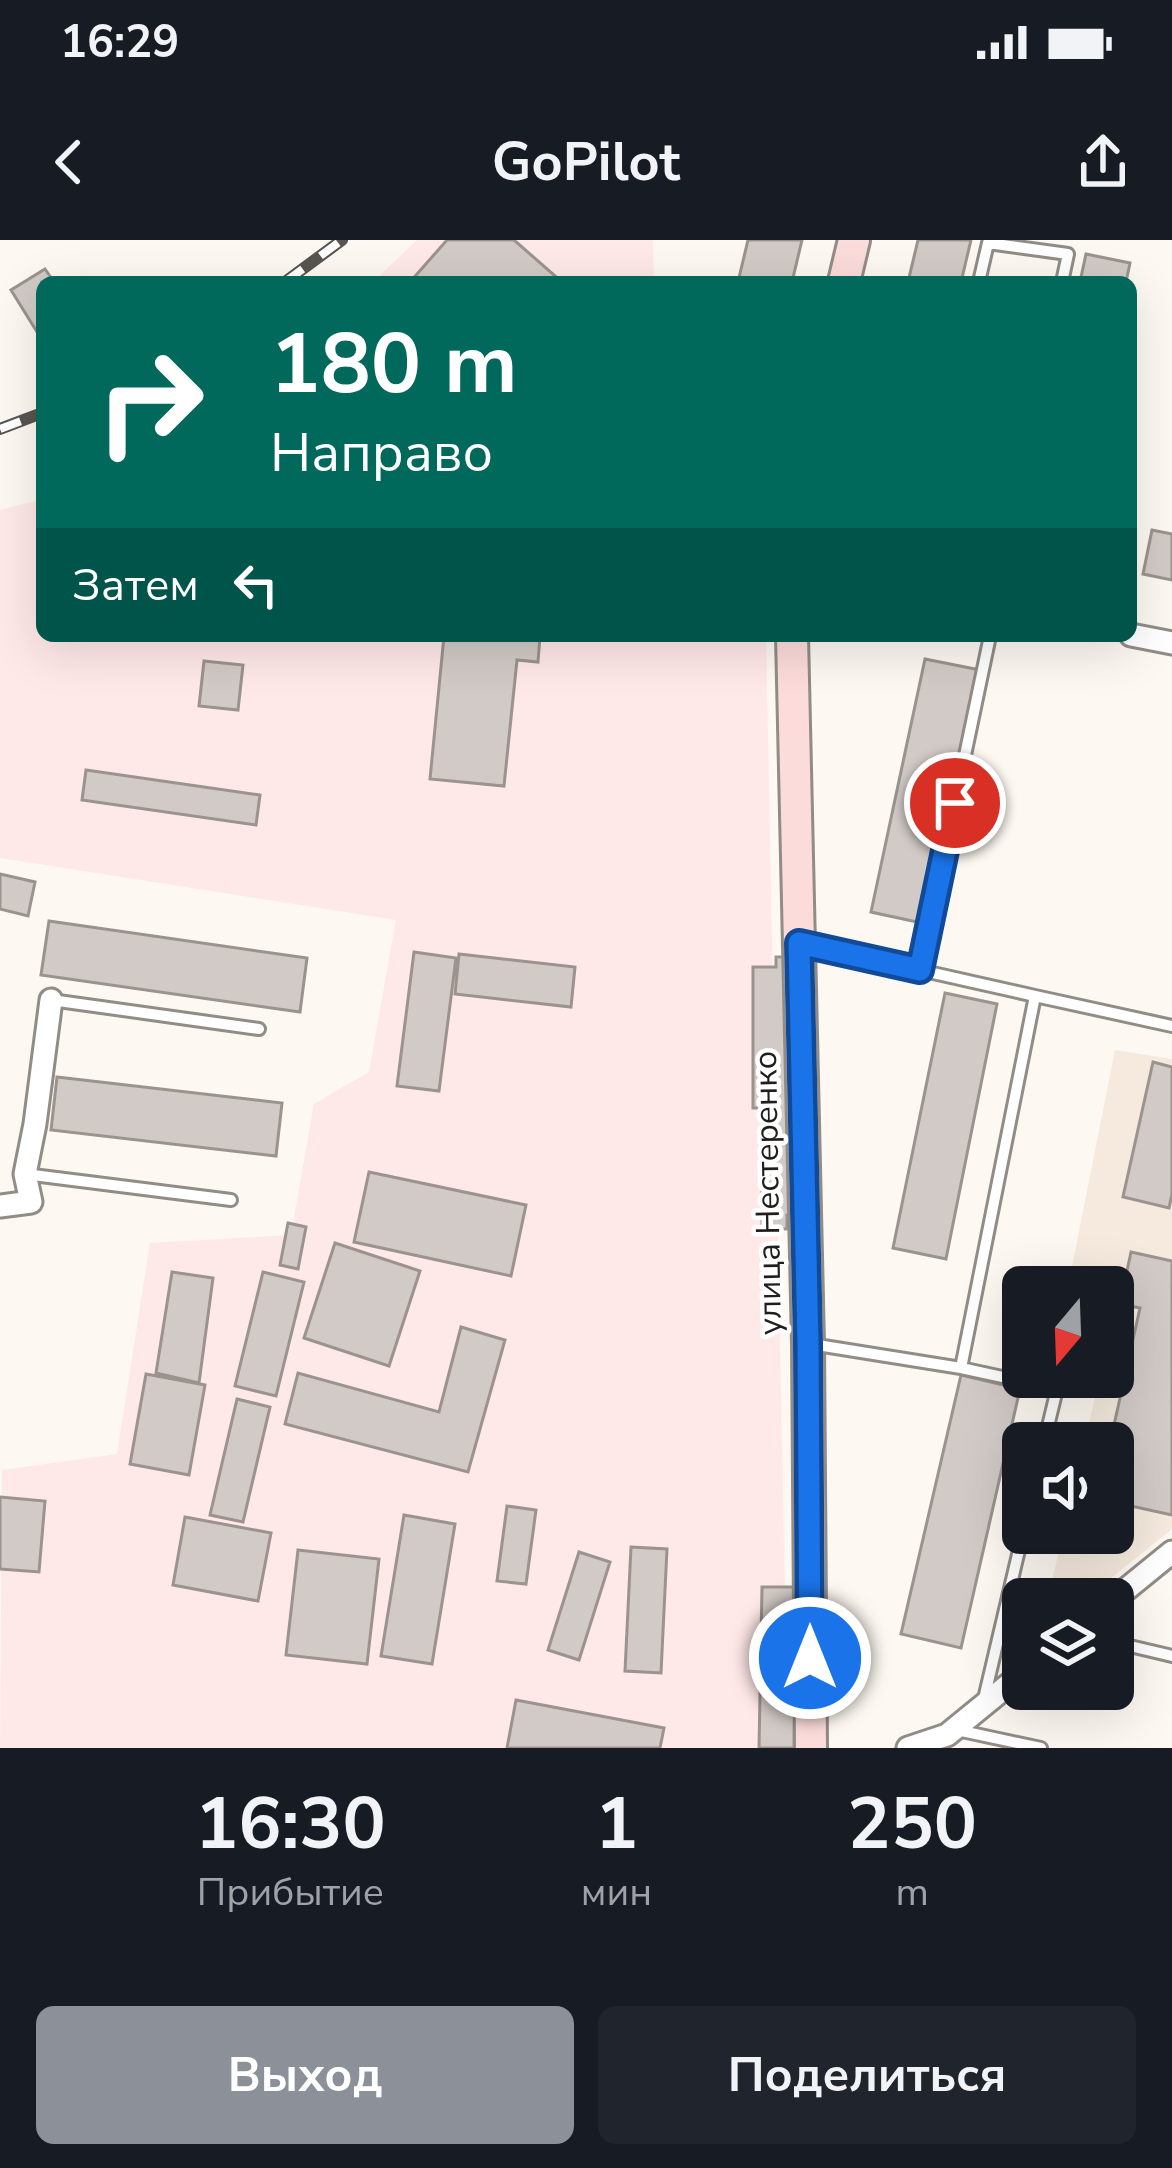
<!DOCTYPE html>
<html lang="ru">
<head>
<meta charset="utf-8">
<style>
	body { margin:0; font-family:"Nunito Sans",sans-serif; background:#20242c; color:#f1f3f6; height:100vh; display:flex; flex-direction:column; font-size:45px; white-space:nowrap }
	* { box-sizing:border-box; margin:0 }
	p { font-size:39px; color:#9ea1a6 }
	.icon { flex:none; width:66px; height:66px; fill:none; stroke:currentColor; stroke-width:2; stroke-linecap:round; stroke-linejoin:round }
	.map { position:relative; height:1508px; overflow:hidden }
	.panel { display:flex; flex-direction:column; background:#171b24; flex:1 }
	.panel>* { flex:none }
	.top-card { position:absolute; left:36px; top:36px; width:1101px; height:366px; border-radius:18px; box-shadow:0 12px 48px #0002; background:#00695c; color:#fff; overflow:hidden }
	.needle { width:78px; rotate:199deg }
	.controls { position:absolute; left:1002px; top:1026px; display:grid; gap:24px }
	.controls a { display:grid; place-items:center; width:132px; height:132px; border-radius:18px; background:#171b24; box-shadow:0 12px 48px #0002; font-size:60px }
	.pin { position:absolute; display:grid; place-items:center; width:102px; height:102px; color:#fff; margin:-51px; border:6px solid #fff; border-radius:50%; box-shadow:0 3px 12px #0007 }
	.me { position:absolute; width:132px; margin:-66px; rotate:0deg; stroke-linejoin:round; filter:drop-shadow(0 0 9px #0008) }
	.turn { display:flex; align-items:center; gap:42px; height:252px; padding:0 36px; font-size:54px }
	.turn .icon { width:156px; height:156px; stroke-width:2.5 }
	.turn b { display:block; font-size:84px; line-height:102px }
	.then { display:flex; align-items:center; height:114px; padding:0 36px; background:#0003; gap:24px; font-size:45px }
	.eta { display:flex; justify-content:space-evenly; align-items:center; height:204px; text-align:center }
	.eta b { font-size:72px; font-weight:700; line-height:84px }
	.cta { display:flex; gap:24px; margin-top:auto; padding:24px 36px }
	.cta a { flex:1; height:138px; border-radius:18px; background:#8c9099; color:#fff; font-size:48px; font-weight:700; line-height:138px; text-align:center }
	.cta a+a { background:#20242c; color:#f1f3f6 }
	.status { display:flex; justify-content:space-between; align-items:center; height:84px; padding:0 60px; background:#171b24; direction:ltr }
	.status svg { height:33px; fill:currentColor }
	header { display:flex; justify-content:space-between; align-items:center; height:156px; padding:0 36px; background:#171b24; font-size:54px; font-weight:700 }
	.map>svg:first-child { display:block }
	.industrial { fill:#ffe9e8 }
	.built { fill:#f5eadd }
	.building { fill:#d2cac6; stroke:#9a938e; stroke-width:3 }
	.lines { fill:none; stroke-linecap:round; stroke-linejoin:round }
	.lane-casing { stroke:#918c86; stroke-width:16 }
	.street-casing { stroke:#918c86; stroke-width:27 }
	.secondary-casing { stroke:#918c86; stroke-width:36 }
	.lane { stroke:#fff; stroke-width:10 }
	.street { stroke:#fff; stroke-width:21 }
	.secondary { stroke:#fcdcdb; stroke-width:30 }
	.rail-casing { stroke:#575451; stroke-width:12 }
	.rail { stroke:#fff; stroke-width:8; stroke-dasharray:22; stroke-linecap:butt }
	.route-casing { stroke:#114b97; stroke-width:30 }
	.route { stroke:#1a73e8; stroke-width:21 }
	.labels { text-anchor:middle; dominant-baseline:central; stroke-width:9; stroke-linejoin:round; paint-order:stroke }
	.street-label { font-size:33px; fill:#201e1c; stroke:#fff }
</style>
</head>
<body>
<div class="status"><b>16:29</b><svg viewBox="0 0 49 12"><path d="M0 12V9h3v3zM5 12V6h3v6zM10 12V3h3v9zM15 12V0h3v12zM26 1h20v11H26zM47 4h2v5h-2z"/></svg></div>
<header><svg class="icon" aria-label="back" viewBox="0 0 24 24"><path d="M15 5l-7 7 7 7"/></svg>GoPilot<svg class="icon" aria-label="share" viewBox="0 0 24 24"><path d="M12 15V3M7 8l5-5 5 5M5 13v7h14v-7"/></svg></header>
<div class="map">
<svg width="1172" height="1508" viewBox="0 0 1172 1508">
	<rect width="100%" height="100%" fill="#fdf8f1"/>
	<path class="industrial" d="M417 0H653L654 42H373Z
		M42 259V396H766L788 1508H0L2 1230 117 1214 150 1003 291 995 314 864 369 832 396 680 0 618V270Z"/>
	<path class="built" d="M1115 810 1172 819V1289L1085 1359H1048L1063 1293H1113V1203H1084L1096 1154 1049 1143 1051 1137H1113V1047H1068Z"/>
	<path class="building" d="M447 0H514L562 42H410Z
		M748 0H802L792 42H738Z
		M918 0H971L961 42H908Z
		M1086 14 1130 23 1126 42H1080Z
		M45 29 54 42H42V100L11 50Z
		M1152 290 1172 294V340L1143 334Z
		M444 396H540L538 422 517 420 504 546 430 539Z
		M925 419 980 430 926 684 871 672Z
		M204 421 243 425 238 470 199 466Z
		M86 530 260 555 256 585 82 560Z
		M0 634 35 642 28 676 0 669Z
		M49 681 307 718 300 772 41 735Z
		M414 712 456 718 439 851 397 846Z
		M459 714 575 727 571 767 455 754Z
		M776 717H794V974L787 975V989L762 988V868H753V727H776Z
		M945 753 997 764 946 1019 893 1008Z
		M1153 822 1172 827V954L1169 968 1123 957Z
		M57 837 282 863 276 916 51 890Z
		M369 932 526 965 511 1036 354 1002Z
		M288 983 306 987 298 1029 280 1025Z
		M335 1003 420 1031 389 1126 304 1098Z
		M1131 1012 1172 1021V1275L1113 1262V1203H1110L1140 1068 1120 1064Z
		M172 1032 213 1038 199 1143 156 1133Z
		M263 1032 304 1042 276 1156 235 1146Z
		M461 1087 505 1100 468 1232 285 1184 298 1133 439 1172Z
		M146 1134 205 1145 189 1235 130 1224Z
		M961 1135 1020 1149 961 1408 901 1394Z
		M237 1159 270 1167 243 1282 210 1275Z
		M0 1257 45 1261 39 1332 0 1329Z
		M507 1266 536 1270 526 1344 497 1341Z
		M404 1275 455 1284 432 1424 381 1416Z
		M185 1277 271 1293 258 1361 173 1345Z
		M631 1307 667 1309 661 1433 625 1431Z
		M298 1310 379 1319 367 1424 286 1415Z
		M579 1312 610 1322 579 1420 548 1410Z
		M762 1347H796L794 1508H759Z
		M516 1460 664 1488 660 1508H507Z"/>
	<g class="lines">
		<g class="lane-casing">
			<path id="lane" d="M979 42 988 3 1068 14 1062 42
				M804 704 1035 756
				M920 730 990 396
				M51 760 259 789
				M25 934 231 960
				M811 1104 961 1128 1035 756 1172 786
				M961 1128 1057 1149 1044 1203
				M1113 1402 1172 1416
				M984 1459 1023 1293
				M957 1490 1041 1508"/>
		</g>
		<g class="street-casing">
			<path id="street" d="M1131 395 1172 403
				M0 966 31 962 25 934 35 884 51 760
				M1113 1360 1172 1312
				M908 1508 947 1495 1023 1433"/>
		</g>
		<g class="secondary-casing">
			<path id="secondary" d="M844 42 854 0
				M792 396 808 1104 811 1508"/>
		</g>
		<use href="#lane" class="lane"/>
		<use href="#street" class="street"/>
		<use href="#secondary" class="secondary"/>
		<g class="rail-casing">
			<path id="rail" d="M285 42 342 0
				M0 189 42 173"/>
		</g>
		<use href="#rail" class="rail"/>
	</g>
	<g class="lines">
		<g class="route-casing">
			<path id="route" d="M810 1418 808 1103 799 703 920 730 955 563"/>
		</g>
		<use href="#route" class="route"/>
	</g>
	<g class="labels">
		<g class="street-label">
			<text transform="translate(768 953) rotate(-91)">улица Нестеренко</text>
		</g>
	</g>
</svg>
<div class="controls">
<a><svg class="needle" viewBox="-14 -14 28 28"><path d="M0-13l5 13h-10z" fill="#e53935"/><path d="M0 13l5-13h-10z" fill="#9ea1a6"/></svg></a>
<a><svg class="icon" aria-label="sound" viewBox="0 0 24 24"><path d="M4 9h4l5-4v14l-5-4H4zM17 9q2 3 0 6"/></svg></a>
<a><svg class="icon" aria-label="layers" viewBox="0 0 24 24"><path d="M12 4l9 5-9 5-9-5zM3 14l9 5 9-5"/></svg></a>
</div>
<div class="pin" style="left:955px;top:563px;background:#d93025"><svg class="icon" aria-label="arrive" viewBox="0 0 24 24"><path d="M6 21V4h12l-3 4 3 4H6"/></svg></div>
<svg class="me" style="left:810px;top:1418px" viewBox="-20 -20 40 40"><circle r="17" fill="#1a73e8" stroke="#fff" stroke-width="3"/><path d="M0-11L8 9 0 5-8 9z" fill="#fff"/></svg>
<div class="top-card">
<div class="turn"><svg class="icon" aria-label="right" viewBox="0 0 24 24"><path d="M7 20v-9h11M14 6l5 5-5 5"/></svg><div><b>180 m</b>Направо</div></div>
<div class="then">Затем<svg class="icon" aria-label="left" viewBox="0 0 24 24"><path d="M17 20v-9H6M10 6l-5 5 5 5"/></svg></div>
</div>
</div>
<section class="panel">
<div class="eta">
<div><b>16:30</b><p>Прибытие</p></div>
<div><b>1</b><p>мин</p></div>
<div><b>250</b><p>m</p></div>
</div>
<div class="cta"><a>Выход</a><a>Поделиться</a></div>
</section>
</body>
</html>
